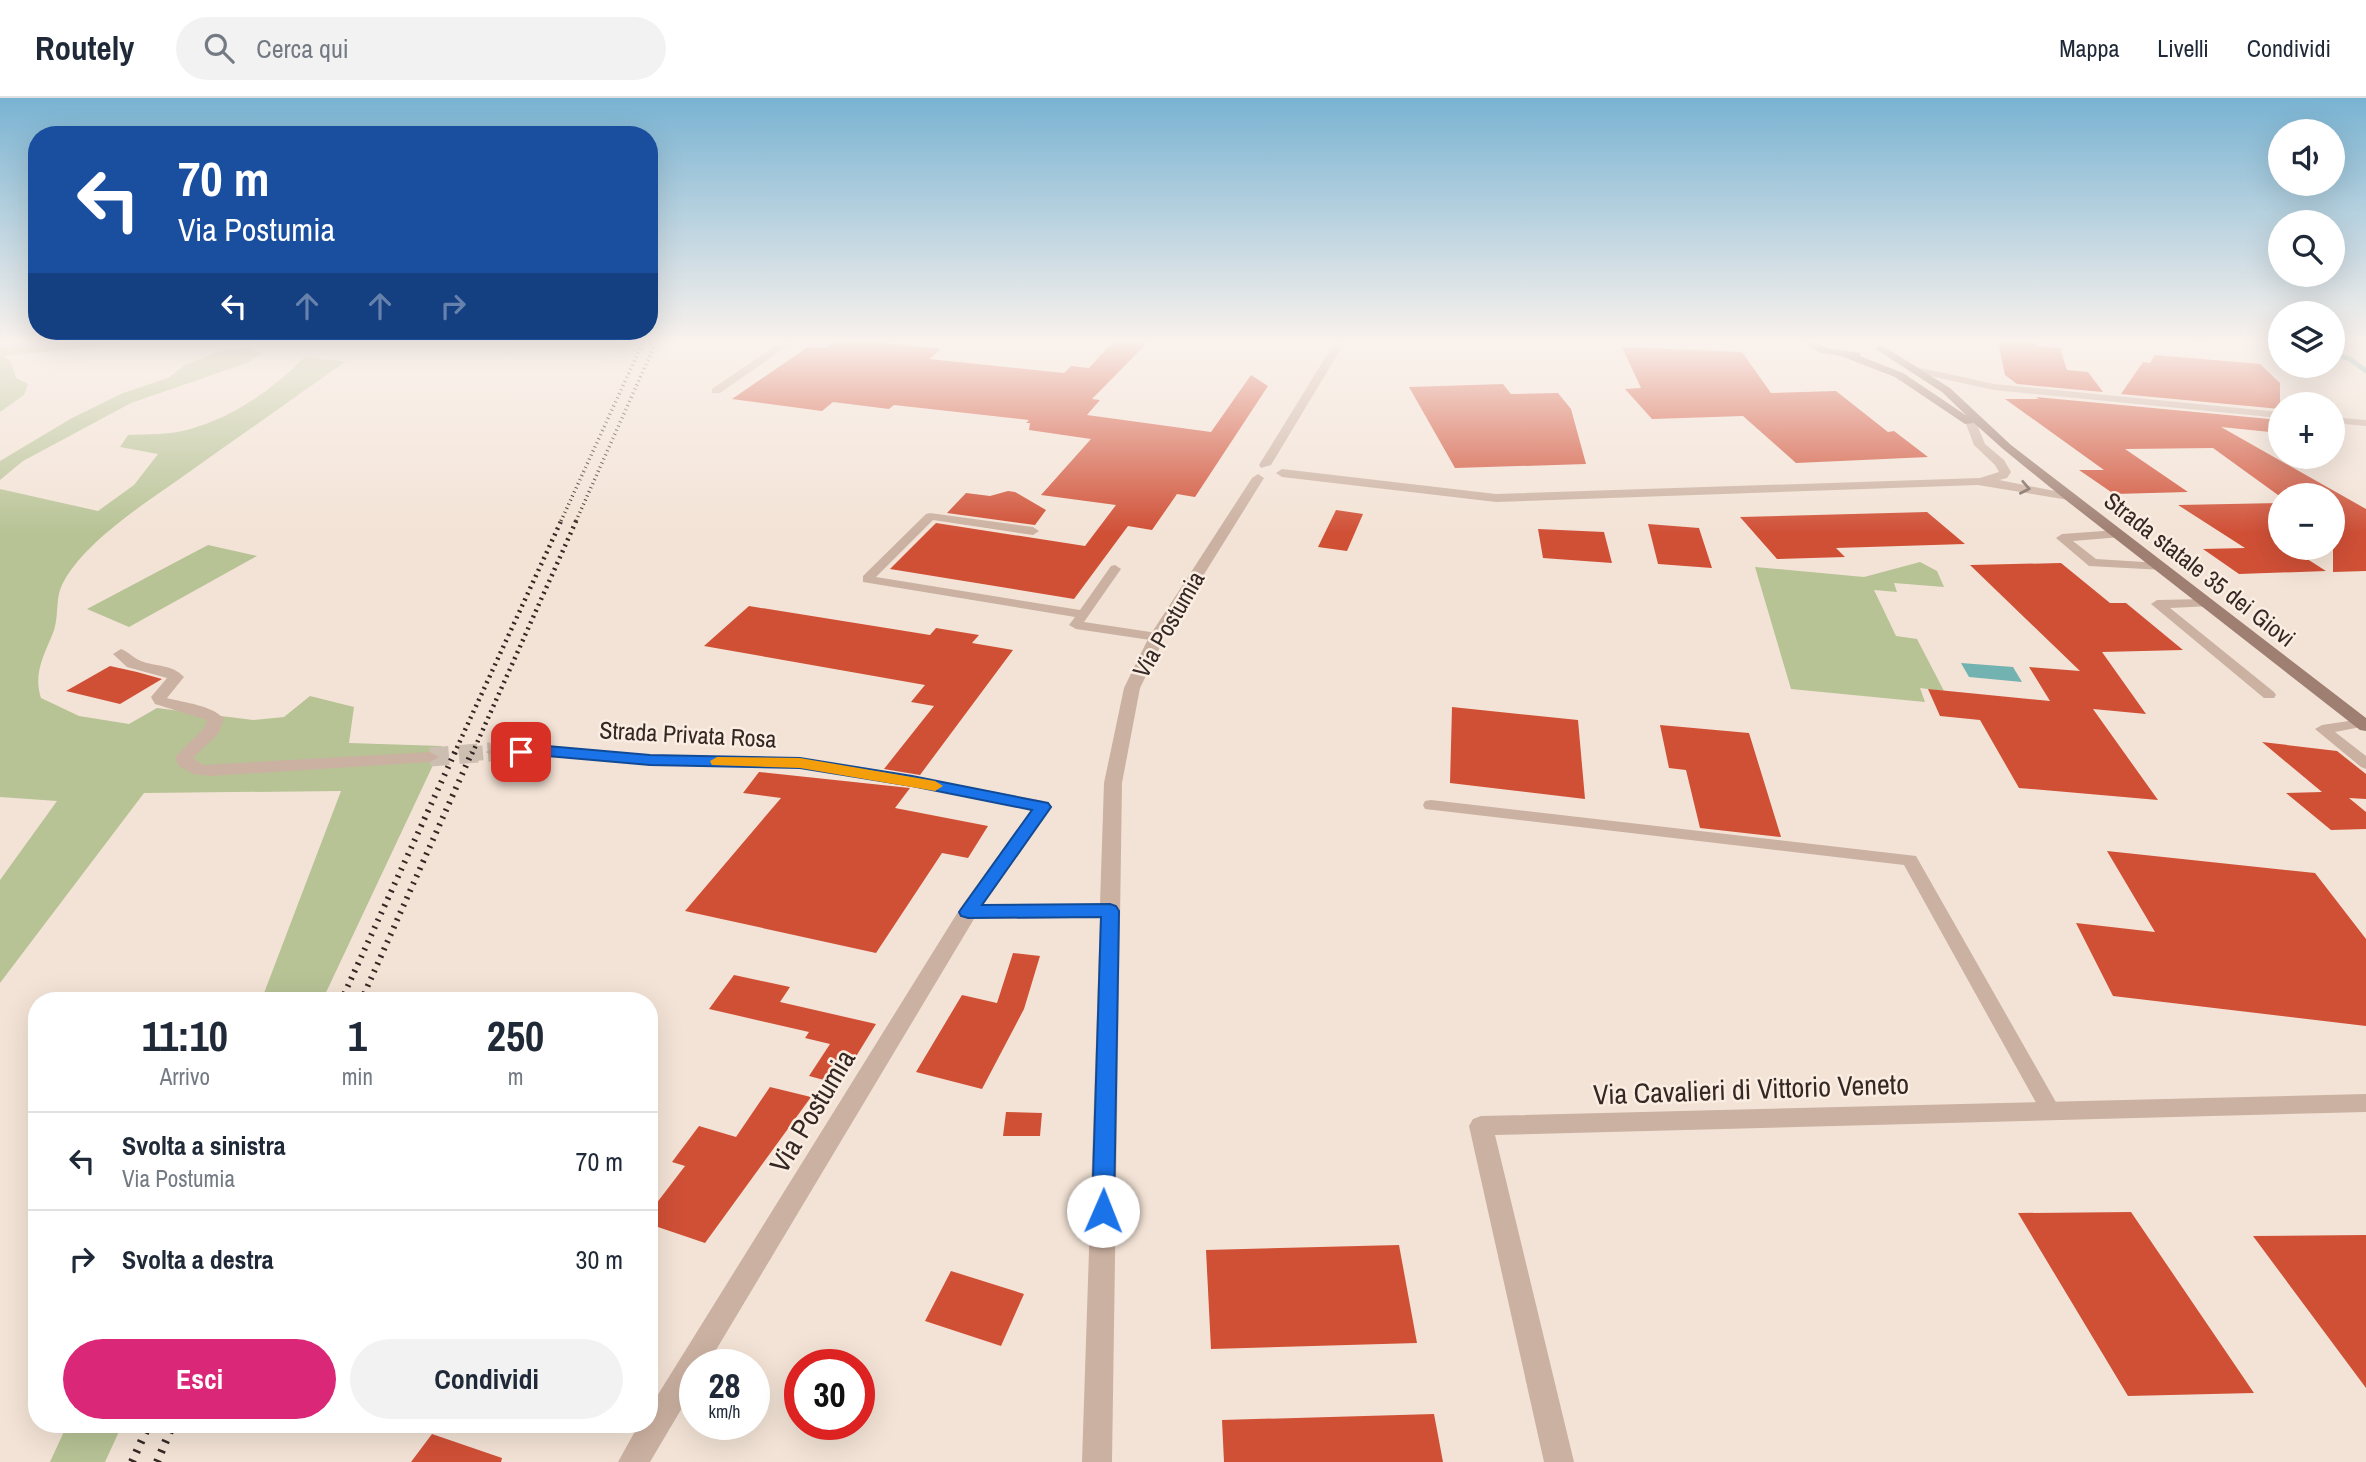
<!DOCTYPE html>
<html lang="it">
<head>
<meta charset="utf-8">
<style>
	body { margin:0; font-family:"Archivo Narrow",sans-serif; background:#f2f2f3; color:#1f2937; height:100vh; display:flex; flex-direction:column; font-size:26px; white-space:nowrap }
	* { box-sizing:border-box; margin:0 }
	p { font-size:23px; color:#747a83 }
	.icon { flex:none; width:38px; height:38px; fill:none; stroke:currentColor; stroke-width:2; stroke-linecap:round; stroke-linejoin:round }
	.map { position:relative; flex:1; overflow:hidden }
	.details { position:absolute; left:28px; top:894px; width:630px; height:441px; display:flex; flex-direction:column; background:#fff; border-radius:28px; box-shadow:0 7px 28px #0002 }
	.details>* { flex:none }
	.top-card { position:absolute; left:28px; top:28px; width:630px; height:214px; border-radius:28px; box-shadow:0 7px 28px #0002; background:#1a4fa0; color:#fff; overflow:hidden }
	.tools { position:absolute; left:2268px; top:21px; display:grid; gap:14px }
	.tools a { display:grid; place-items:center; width:77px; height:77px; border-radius:50%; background:#fff; box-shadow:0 7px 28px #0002; font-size:35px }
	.speed { position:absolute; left:679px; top:1251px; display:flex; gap:14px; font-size:35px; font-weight:700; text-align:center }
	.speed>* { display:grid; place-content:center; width:91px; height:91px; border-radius:50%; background:#fff; box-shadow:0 7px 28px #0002; line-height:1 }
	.speed small { font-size:18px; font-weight:400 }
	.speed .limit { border:10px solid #d22; background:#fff; color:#111 }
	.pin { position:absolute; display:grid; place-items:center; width:60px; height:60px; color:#fff; margin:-30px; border-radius:14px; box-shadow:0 4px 10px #0006 }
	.me { position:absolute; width:77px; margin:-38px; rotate:1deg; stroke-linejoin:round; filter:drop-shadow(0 0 5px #0008) }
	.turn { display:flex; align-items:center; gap:24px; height:147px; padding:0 35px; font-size:32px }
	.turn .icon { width:91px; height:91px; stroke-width:2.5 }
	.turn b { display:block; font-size:49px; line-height:60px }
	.lanes { display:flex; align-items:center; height:66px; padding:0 35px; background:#0003; justify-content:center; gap:35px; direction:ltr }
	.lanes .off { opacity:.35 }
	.eta { display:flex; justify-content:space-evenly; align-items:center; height:119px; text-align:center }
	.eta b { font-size:42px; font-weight:800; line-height:49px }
	.action { display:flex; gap:14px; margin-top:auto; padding:14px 35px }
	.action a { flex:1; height:80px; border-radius:42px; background:#db2777; color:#fff; font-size:28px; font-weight:800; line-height:80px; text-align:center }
	.action a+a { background:#f2f2f3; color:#1f2937 }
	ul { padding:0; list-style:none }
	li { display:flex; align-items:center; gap:21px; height:98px; padding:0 35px; border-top:2px solid #e0e1e3 }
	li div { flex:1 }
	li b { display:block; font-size:26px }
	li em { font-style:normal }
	header { display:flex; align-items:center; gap:42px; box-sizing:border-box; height:98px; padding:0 35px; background:#fff; border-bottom:2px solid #e0e1e3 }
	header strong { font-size:33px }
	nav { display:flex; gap:38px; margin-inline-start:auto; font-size:24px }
	.search { width:490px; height:63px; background:#f2f2f3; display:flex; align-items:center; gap:18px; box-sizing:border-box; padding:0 24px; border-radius:38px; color:#747a83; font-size:26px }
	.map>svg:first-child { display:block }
	.green { fill:#b7c395 }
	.water { fill:#72b2b0 }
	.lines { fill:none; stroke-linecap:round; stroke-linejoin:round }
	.stream { stroke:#72b2b0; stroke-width:5 }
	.building { fill:#d05036 }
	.minor-tunnel-far1 { stroke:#cdbeb2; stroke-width:15; stroke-dasharray:15 7; stroke-linecap:butt }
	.minor-tunnel { stroke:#cdbeb2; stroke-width:19; stroke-dasharray:19 10; stroke-linecap:butt }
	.service { fill:#cbb1a1; fill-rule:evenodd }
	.minor { fill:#cbb1a1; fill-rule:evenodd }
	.secondary { fill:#9f7f72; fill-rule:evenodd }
	.rail-far3 { stroke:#352824; stroke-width:3.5; stroke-dasharray:1 3.5; stroke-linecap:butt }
	.rail-far2 { stroke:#352824; stroke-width:4.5; stroke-dasharray:2 4.5; stroke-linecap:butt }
	.rail-far1 { stroke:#352824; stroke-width:6; stroke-dasharray:2 6; stroke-linecap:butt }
	.rail { stroke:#352824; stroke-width:8; stroke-dasharray:2.5 8; stroke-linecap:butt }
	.oneway { stroke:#78665c }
	.route { fill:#1a73e8; stroke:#114b97; stroke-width:2 }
	.slow { fill:#f59e0b }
	.labels { text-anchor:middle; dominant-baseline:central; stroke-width:5; stroke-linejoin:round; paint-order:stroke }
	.street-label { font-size:24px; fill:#352824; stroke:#faede2 }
	.near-street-label { font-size:28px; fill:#352824; stroke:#faede2 }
</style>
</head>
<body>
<header>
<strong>Routely</strong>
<div class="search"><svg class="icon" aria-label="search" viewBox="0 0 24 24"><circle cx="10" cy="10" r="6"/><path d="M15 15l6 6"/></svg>Cerca qui</div>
<nav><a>Mappa</a><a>Livelli</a><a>Condividi</a></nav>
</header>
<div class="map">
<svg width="2366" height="1364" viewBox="0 0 2366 1364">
	<rect width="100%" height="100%" fill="#f3e3d6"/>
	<path class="green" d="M0 244H122L116 247 4 258 11 264 16 280 28 286 24 297 0 314Z
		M249 249 261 255 247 265 131 305 23 363 0 382V363L72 320 123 295 168 280 185 267 220 253Z
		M305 259 345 264C294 300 243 336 192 372 152 401 89 439 64 483 54 500 60 517 53 535 44 557 33 576 41 600L79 618 129 626 157 610 253 622 284 619 310 598 354 609 349 645 442 648 322 903H261L341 693 144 695 0 885V782L57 703 0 699V391L98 413 134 387 158 356 120 349 128 337C147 336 169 337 187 332 235 319 271 292 305 259Z
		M208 447 257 458 129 529 87 511Z
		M1920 464 1937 473 1944 489 1894 485 1897 494 1874 492 1896 538 1917 541 1944 593 1920 590 1925 604 1791 591 1755 469 1864 479Z
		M67 1327V1326L122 1327 105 1364H50Z"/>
	<path class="water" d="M1961 565 2013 569 2022 584 1969 579Z"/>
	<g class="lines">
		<path class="stream" d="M2191 244H2205
			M2333 255 2350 261 2366 273"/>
	</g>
	<path class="building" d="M834 244H878L941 251 929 261 1064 275 1071 268 1089 270 1113 244H1148L1092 301 1100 302 1087 317 1211 334 1251 277 1268 288 1195 399 1177 396 1152 432 1128 428 1074 501 890 471 936 425 1085 448 1116 407 1041 397 1091 341 1029 332 1030 325H1026L1029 322 894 307 889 311 833 304 822 313 732 301 808 249 825 250Z
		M1998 244H2036L2037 248 2060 250 2067 272 2088 274 2103 294 2017 286 2005 277Z
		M1622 249 1742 254 1771 295 1836 293 1888 334 1894 333 1928 359 1796 365 1743 318 1652 321 1625 291 1641 290Z
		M2155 257 2260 266 2280 285V311L2121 296 2143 264 2150 265Z
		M1503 286 1511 296 1558 295 1571 311 1586 366 1455 370 1409 289Z
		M2036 299 2280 322V335L2221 329 2366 411V473L2333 474V397H2278L2213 350 2125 351 2188 394 2114 396 2079 372H2104L2005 301H2039Z
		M1008 393 1015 394 1046 412 1035 427 947 415 966 395 990 398Z
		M2280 405V450H2290L2326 473 2239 476 2203 451 2245 450 2178 407Z
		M1336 412 1363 416 1347 453 1318 449Z
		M1927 414 1965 446 1836 450 1845 459 1777 461 1740 419Z
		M1648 426 1699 430 1712 470 1658 466Z
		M1538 431 1604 434 1612 465 1543 460Z
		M2061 465 2110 505H2126L2183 552 2102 554 2146 616 2093 611 2158 702 2019 690 1980 622 1940 618 1928 591 2050 603 2029 569 2080 573 1970 467Z
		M749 508 930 537 936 530 979 537 972 545 1013 552 920 677 884 671 934 608 911 604 925 587 704 548Z
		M110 568 137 574 162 581 120 606 66 593Z
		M1452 609 1578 622 1585 701 1450 685Z
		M1660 627 1749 635 1781 739 1700 730 1686 672 1669 670Z
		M2262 644 2337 653 2366 676V701L2349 700 2366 714V731L2331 732 2286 695 2322 694Z
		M759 674 910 690 895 710 988 728 968 760 942 755 876 855 685 813 781 700 743 695Z
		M2107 753 2315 775 2366 841V928L2113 898 2076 825 2155 834Z
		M1013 855 1040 858 1024 911 982 991 916 974 962 897 997 905Z
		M734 877 790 889 780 904 876 926 839 986 809 978 830 946 805 940 809 934 709 911Z
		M770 989 811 999 705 1145 649 1126V1115L685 1068 672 1064 699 1028 736 1039Z
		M1006 1014 1042 1015 1040 1038H1003Z
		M2131 1114 2254 1295 2128 1298 2018 1115Z
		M2366 1137V1290L2253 1138Z
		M1399 1147 1417 1245 1211 1251 1206 1152Z
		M951 1173 1024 1196 1001 1248 925 1223Z
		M1434 1316 1443 1364H1224L1222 1322Z
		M432 1336 502 1360 501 1364H411Z"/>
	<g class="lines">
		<path class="minor-tunnel-far1" d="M468 656 495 654"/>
		<path class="minor-tunnel" d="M430 659 491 654"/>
		<path class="service" d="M930 415 1033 429 1039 433 1033 437 933 422 876 479 1080 512 1111 468 1115 467 1121 471 1084 524 1157 535 1164 539 1157 543 1076 531 1069 527 1075 519 863 484V478L926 416Z
			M2117 432 2123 436 2121 439 2073 443 2096 461 2160 465 2166 469 2164 472 2089 468 2056 440 2062 436Z
			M2207 501 2212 502V508L2170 510 2274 594 2276 597 2274 600H2264L2151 506 2157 502Z
			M2362 621 2366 622V628L2335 634 2366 658V671L2361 669 2315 631 2322 627Z
			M1431 702 1916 758 2061 1013 2058 1019 2051 1022 2044 1019 1904 767 1425 711 1423 707 1425 703Z"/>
		<path class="minor" d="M781 244H793L720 295H712V291Z
			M1335 244H1345L1271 367 1261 370 1259 367Z
			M2355 244H2366V250Z
			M1916 269 1994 286 2280 314V320L1994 292 1912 274 1911 272Z
			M2333 319 2366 322V328L2333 325Z
			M1968 324H1976L1985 346 2004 362 2011 374 2007 380 1999 382 2075 397V403L1978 387 1496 404 1282 379 1276 375 1282 371 1496 396 1980 380 1999 374 1995 367 1974 347 1966 326Z
			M1258 376 1264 380 1165 539 1140 590 1122 685 1112 1364H1082L1100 820 974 821 707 1267H695V1288L650 1364H618L639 1326H649V1311L961 809 1031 712 912 688 800 670 650 667 547 658 495 659 486 654 495 649 547 648 650 657 800 660 912 678 1043 703 1052 709 983 807 1100 806 1104 685 1124 590 1149 539 1252 380Z
			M121 551C129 554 133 560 141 563 156 569 172 566 184 579L167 600C185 605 212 607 224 621L218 636 193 660 203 667 430 654 439 659 430 664 211 678 193 676 178 667 175 659 204 630 207 622 155 606 151 599 167 580 127 569 113 556Z
			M2366 996V1014L1495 1037 1574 1364H1544L1469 1028 1473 1021 1481 1018Z"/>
		<path class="secondary" d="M1801 244H1814L1827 250 1860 255V258L1903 275 1967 318 1942 294 1874 250 1883 248 1950 290 2011 347 2366 620V633L2360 632 2067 403 2003 351 1974 325 1965 326 1895 279 1841 258 1821 255Z"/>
		<path class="rail-far3" d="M561 423 643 244
			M576 423 656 244"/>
		<path class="rail-far2" d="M454 656 562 421
			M472 656 577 421"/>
		<path class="rail-far1" d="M341 903 455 654
			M361 903 472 654"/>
		<path class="rail" d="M132 1364 149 1326
			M157 1364 173 1326"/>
	</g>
	<defs><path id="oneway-chevron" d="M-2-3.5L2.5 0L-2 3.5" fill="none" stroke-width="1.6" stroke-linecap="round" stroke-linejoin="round" transform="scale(1.75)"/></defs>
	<use class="oneway" href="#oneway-chevron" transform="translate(2025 390) rotate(11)"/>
	<linearGradient id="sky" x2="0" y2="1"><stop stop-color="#79b3d2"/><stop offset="0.56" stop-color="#faf2ed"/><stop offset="1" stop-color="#faf2ed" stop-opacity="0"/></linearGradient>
	<rect width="2366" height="435" fill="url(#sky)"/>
	<path class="route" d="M547 648 650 657 800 660 912 678 1048 705 1051 709 982 807 1110 806 1116 808 1119 813 1114 1113 1111 1120 1103 1123 1095 1120 1092 1113 1101 819 968 820 961 818 959 814 1032 712 912 688 800 670 650 667 547 658H521L513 654 521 649Z"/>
	<path class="slow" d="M717 659 800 660 935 683 943 688 935 693 800 670 712 667 710 663Z"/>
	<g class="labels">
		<g class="street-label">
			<text transform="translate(2200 471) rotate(38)">Strada statale 35 dei Giovi</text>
			<text transform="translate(1168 526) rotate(-60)">Via Postumia</text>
			<text transform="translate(688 636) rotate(3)">Strada Privata Rosa</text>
		</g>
		<g class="near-street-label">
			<text transform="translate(1751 991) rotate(-2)">Via Cavalieri di Vittorio Veneto</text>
			<text transform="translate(812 1013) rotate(-59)">Via Postumia</text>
		</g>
	</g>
</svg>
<div class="tools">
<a><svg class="icon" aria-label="sound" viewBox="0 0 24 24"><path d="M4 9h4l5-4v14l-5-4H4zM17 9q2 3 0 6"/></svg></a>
<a><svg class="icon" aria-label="search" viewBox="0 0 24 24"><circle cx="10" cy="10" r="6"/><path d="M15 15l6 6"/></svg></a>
<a><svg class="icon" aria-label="layers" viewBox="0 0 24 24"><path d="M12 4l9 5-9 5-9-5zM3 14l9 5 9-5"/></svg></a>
<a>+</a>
<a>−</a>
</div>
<div class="speed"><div>28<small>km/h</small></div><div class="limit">30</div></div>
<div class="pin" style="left:521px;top:654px;background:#d93025"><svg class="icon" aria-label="arrive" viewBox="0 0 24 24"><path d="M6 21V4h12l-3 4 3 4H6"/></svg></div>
<svg class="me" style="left:1103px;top:1113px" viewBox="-20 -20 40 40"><circle r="19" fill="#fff"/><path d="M0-13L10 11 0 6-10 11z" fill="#1a73e8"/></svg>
<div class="top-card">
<div class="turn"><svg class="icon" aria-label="left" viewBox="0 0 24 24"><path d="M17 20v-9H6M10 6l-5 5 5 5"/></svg><div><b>70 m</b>Via Postumia</div></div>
<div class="lanes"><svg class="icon" aria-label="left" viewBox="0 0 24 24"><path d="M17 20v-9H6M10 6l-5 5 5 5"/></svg><svg class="icon off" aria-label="ahead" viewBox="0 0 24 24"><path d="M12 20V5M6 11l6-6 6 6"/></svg><svg class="icon off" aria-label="ahead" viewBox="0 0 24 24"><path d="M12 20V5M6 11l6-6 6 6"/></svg><svg class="icon off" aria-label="right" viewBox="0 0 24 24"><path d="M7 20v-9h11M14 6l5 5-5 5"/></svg></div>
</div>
<section class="details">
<div class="eta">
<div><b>11:10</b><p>Arrivo</p></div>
<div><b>1</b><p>min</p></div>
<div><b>250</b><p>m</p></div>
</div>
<ul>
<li><svg class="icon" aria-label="left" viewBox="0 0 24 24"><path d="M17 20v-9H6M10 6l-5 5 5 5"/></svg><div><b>Svolta a sinistra</b><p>Via Postumia</p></div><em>70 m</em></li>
<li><svg class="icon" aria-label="right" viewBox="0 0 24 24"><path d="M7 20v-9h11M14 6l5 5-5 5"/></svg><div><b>Svolta a destra</b></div><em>30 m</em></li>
</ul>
<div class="action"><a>Esci</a><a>Condividi</a></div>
</section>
</div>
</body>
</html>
